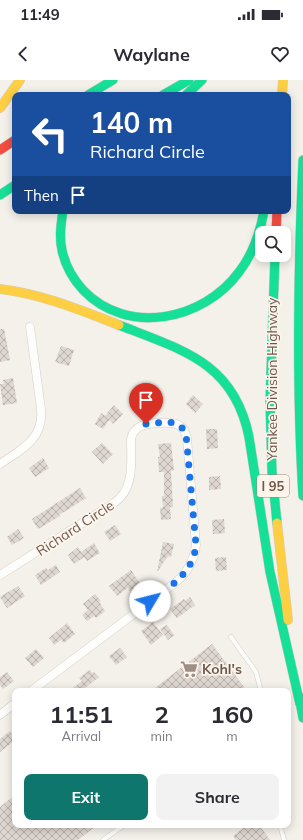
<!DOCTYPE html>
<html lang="en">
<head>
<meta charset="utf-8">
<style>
	body { margin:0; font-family:Mulish,sans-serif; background:#f2f2f3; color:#2b2b33; height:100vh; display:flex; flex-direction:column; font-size:15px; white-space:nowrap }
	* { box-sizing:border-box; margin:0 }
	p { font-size:13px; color:#7c7c81 }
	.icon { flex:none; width:22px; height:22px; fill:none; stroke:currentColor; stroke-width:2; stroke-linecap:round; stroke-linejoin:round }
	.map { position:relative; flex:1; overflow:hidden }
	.drawer { position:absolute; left:12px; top:608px; width:279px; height:140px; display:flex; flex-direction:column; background:#fff; border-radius:8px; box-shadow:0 2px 10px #0003 }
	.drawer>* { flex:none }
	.top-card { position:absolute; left:12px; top:12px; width:279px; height:122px; border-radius:8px; box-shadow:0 2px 10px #0003; background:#1a4fa0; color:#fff; overflow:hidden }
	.controls { position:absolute; left:255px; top:146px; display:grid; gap:8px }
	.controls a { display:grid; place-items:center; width:36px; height:36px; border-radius:8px; background:#fff; box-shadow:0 2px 10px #0003; font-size:20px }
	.pin { position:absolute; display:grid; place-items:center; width:34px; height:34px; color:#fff; margin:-41px -17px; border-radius:50% 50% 50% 0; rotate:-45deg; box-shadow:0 0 4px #0007 }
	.pin .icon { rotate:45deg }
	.me { position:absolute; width:44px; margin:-22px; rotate:53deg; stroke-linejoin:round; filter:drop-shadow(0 0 3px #0008) }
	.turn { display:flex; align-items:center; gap:14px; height:84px; padding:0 12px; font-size:18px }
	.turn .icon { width:52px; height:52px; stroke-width:2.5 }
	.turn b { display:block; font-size:28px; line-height:34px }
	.then { display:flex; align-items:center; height:38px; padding:0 12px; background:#0003; gap:8px; font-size:15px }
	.eta { display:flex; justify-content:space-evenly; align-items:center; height:68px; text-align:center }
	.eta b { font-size:24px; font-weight:700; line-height:28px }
	.primary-button { display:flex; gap:8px; margin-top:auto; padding:8px 12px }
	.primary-button a { flex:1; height:46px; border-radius:8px; background:#0f766e; color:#fff; font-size:16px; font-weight:700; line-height:46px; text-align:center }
	.primary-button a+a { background:#f2f2f3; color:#2b2b33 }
	.status { display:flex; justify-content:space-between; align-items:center; height:28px; padding:0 20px; background:#fff; direction:ltr }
	.status svg { height:11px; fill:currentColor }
	header { display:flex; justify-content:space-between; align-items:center; height:52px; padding:0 12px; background:#fff; font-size:18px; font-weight:700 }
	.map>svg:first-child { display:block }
	.building { fill:url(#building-cross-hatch) }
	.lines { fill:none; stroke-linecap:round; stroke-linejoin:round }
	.lane-casing { stroke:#d3cdc8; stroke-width:5 }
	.street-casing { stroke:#d3cdc8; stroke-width:9 }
	.fast-casing { stroke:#d3cbc7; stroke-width:10 }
	.slow-casing { stroke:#d3cbc7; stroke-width:10 }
	.jam-casing { stroke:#d3cbc7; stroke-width:10 }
	.lane { stroke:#fdfdfc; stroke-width:4 }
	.street { stroke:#fdfdfc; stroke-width:8 }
	.fast { stroke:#16e098; stroke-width:9 }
	.slow { stroke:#ffcf43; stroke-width:9 }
	.jam { stroke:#f24e42; stroke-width:9 }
	.route { stroke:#1a73e8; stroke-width:7; stroke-dasharray:0 12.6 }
	.labels { text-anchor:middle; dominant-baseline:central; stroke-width:3.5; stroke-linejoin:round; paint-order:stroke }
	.shield { fill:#fdf5eb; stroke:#9a887d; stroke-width:1 }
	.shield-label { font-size:13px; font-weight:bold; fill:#6f594e }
	.street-label { font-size:14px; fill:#6f594e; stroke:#fdf5eb }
	.poi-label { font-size:14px; font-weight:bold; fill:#6f594e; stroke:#fdf5eb; text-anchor:start }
</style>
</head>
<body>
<div class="status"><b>11:49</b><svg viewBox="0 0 49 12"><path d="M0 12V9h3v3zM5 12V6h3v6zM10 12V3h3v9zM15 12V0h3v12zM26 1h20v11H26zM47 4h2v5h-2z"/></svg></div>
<header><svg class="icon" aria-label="back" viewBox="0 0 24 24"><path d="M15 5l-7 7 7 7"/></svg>Waylane<svg class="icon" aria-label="heart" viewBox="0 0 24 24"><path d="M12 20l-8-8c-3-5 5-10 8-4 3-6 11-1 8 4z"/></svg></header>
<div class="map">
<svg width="303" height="760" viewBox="0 0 303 760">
	<defs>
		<pattern id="building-cross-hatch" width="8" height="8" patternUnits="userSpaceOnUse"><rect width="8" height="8" fill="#ded6d0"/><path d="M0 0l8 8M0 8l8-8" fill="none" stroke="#b8b1ab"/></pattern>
	</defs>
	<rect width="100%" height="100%" fill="#f4f0ea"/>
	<path class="building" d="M0 249H4L10 280 0 282Z
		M61 266 74 270 69 286 55 282Z
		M13 298 17 323 3 325 0 304H4L3 300Z
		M158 312 160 324 146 325 145 313Z
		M193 315 203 324 195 333 186 324Z
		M114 325 123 334 113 344 109 340 103 349 95 344 101 333 105 336Z
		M206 349H217L218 368 207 369Z
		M102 363 113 374 103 384 92 372Z
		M171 363 174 390 171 391 173 427 163 428 162 416H164V392H159L158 377H160L158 364Z
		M43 378 49 388 35 397 29 388Z
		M220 396 221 409 209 410V397Z
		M80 408 86 418 59 435 60 436 38 449 32 439Z
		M170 427 171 439 161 440 160 428Z
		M224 439 225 453 213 454 212 440Z
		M115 445 121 454 110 461 104 452Z
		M18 449 24 458 12 465 7 457Z
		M163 462 174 464 171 477 168 476 157 492Z
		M94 463 100 473 87 481 84 477 74 484 68 475 78 467 81 472Z
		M226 477 227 490 216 491 215 478Z
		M56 485 60 492 41 505 35 495 46 488 48 490Z
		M131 490 141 505 131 513 128 508 117 516 109 506Z
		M18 506 25 516 7 528 0 517Z
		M95 514 101 521 99 522 105 531 96 538 94 536 87 541 82 535 88 530 83 524Z
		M190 517 195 525 177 538 170 529 184 519 185 521Z
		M153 542 163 555 151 565 141 551Z
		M67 543 75 554 64 563 61 560 54 565 49 558Z
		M167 545 174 555 168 560 160 549Z
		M212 564 247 611H151Z
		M120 568 127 577 116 585 109 576Z
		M36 569 44 578 33 587 25 578Z
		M90 590 92 593 94 592 99 597 81 611H69L82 601 79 598Z
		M7 592 14 601 3 609 0 605V597Z
		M10 651 15 658V660L0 672V659Z
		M15 715V745H97L78 760H0V727Z
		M247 745H259L270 760H236L233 756Z"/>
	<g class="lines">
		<g class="lane-casing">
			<path id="lane" d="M231 557 256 592 261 611
				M280 745 284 760
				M103 760 124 745"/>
		</g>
		<g class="street-casing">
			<path id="street" d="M0 384C22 369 44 359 41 329L30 247
				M0 495 114 423C135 409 131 382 131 359 134 345 146 344 158 343 173 342 184 342 187 359L196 465C194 481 187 493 175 503L31 611
				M0 635 15 623"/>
		</g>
		<g class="fast-casing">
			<path id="fast" d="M88 15 113 0
				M163 15 189 0
				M186 15 202 0
				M303 80C298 192 296 304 303 416
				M0 115 15 105
				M63 131C61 144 59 157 62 170 65 185 73 199 83 210 127 256 203 241 239 192 253 174 260 153 264 131
				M275 175 270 321 272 392 277 443
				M119 245C182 270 234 282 249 357L270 492 300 624
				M299 616 303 638"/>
		</g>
		<g class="slow-casing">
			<path id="slow" d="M282 15 283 0
				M0 28 20 0
				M0 209C42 214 80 230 119 245
				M277 443 288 540"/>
		</g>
		<g class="jam-casing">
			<path id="jam" d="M0 70 15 60
				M276 153 277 131"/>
		</g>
		<use href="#lane" class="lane"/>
		<use href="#street" class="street"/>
		<use href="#fast" class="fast"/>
		<use href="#slow" class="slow"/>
		<use href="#jam" class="jam"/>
	</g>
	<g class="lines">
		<path class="route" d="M146 344C161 343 178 337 186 354L196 465C193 493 171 506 150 521"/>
	</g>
	<defs>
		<g id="supermarket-bare" transform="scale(1.38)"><path d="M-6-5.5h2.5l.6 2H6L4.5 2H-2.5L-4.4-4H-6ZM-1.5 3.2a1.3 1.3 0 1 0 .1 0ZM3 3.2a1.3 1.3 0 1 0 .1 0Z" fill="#9e8e85" stroke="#fdf5eb" stroke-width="2.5" paint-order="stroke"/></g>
	</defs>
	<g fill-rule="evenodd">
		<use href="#supermarket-bare" x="189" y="589"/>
	</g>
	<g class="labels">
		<rect class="shield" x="257" y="395" width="32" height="22" rx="3"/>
		<g class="shield-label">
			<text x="273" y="406">I 95</text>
		</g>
		<g class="street-label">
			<text transform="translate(272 299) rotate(-90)">Yankee Division Highway</text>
			<text transform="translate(75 448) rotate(-33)">Richard Circle</text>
		</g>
		<g class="poi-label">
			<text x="202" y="589">Kohl's</text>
		</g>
	</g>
</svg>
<div class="controls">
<a><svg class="icon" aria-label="search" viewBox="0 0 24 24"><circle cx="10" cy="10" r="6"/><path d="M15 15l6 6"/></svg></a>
</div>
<div class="pin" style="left:146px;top:344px;background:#d93025"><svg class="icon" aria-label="arrive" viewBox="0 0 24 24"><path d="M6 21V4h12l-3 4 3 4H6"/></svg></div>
<svg class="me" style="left:150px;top:521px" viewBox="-20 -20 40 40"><circle r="19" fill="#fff"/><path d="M0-13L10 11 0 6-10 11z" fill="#1a73e8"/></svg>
<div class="top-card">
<div class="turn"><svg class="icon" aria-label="left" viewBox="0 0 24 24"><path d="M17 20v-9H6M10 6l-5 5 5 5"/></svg><div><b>140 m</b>Richard Circle</div></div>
<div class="then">Then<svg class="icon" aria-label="arrive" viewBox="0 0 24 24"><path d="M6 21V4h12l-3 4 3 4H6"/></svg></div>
</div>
<section class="drawer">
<div class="eta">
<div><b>11:51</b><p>Arrival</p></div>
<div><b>2</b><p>min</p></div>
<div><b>160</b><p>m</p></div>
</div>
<div class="primary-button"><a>Exit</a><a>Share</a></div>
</section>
</div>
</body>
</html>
